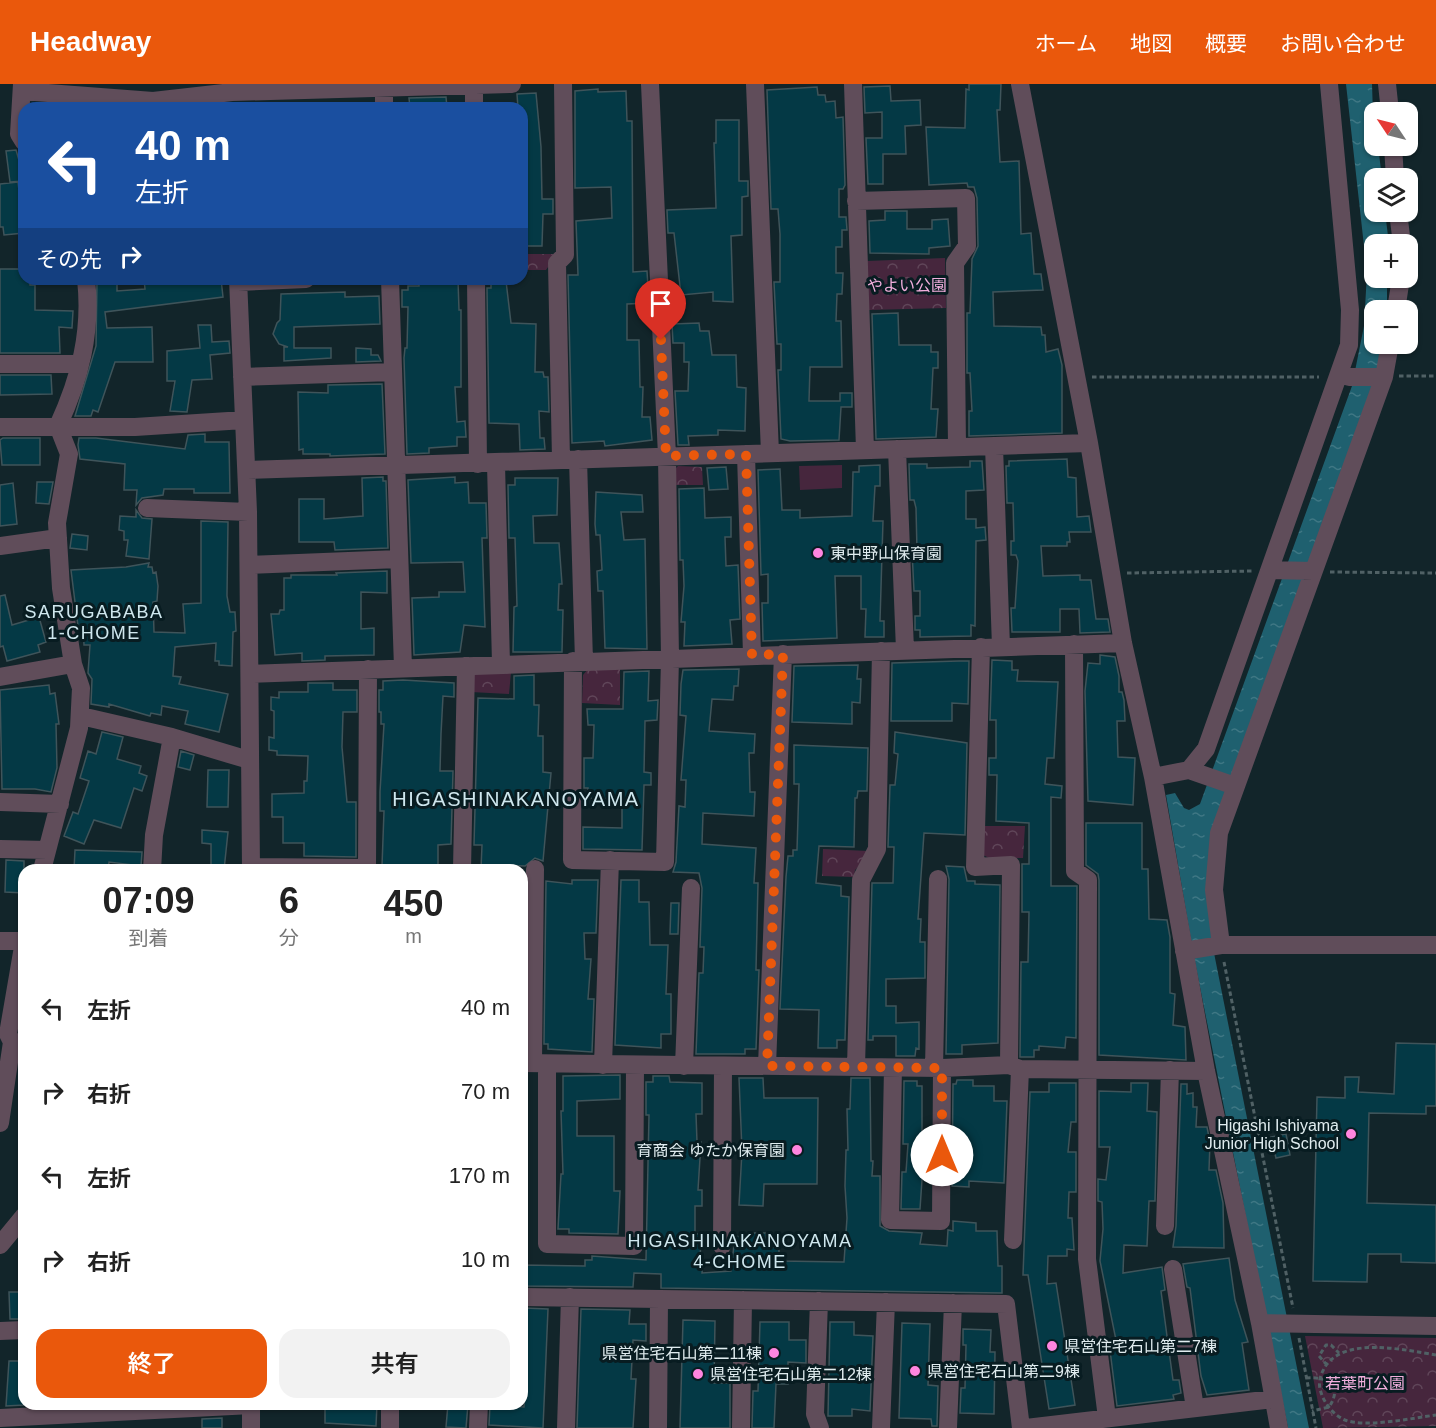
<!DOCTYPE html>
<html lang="ja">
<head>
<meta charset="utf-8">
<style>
	body { margin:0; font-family:Arial,"Noto Sans JP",sans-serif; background:#f2f2f2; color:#222; height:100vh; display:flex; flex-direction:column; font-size:22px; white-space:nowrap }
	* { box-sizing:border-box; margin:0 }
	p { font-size:20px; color:#767676 }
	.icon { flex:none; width:33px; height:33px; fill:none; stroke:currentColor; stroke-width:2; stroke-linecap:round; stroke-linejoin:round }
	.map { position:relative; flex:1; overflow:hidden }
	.sheet { position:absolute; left:18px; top:780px; width:510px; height:546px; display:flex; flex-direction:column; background:#fff; border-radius:18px; box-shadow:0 2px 4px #0004 }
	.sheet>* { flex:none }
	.hud { position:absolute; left:18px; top:18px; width:510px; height:183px; border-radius:18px; box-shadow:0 2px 4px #0004; background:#1a4fa0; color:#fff; overflow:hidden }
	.needle { width:39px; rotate:305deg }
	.controls { position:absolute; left:1364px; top:18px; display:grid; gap:12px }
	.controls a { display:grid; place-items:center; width:54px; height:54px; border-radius:12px; background:#fff; box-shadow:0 2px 4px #0004; font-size:30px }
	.pin { position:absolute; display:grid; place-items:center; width:51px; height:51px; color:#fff; margin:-62px -26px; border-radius:50% 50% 50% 0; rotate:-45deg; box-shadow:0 0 6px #0007 }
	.pin .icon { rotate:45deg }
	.me { position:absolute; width:66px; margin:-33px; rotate:0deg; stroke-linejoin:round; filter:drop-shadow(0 0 4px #0008) }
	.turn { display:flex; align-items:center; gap:21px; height:126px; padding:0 18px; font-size:27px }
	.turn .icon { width:78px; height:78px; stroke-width:2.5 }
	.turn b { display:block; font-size:42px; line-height:51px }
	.then { display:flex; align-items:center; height:57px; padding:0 18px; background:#0003; gap:12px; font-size:22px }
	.eta { display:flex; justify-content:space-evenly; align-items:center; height:102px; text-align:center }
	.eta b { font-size:36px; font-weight:600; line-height:42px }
	.primary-button { display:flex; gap:12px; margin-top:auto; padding:12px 18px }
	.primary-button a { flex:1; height:69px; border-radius:18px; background:#ea580c; color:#fff; font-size:24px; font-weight:600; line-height:69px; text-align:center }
	.primary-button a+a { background:#f2f2f2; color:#222 }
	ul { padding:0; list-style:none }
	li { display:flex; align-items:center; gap:18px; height:84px; padding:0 18px }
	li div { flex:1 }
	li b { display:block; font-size:22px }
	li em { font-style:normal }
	header { display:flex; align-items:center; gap:36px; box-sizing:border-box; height:84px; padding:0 30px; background:#ea580c; color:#fff }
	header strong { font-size:28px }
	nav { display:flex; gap:33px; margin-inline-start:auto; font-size:21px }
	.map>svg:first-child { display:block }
	.park { fill:url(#park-crowns) }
	.pitch { fill:#46263d }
	.water { fill:url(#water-ripples) }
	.building { fill:#043945; stroke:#3f545a; stroke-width:1.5 }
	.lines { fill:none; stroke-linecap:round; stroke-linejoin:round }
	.path { stroke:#506165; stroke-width:3; stroke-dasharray:4.5 3; stroke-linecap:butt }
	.minor { stroke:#604d5a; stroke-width:18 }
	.route { stroke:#ea580c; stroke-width:10; stroke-dasharray:0 18 }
	.poi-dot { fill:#ff85df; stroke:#081c21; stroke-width:2 }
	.labels { text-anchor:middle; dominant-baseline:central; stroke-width:6; stroke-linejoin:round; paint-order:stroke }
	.park-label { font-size:16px; fill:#f1aedc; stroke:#081c21 }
	.poi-label { font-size:16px; fill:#e0ecef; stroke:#081c21; text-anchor:start }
	.neighbourhood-label { font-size:18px; letter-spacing:1.5px; fill:#cfe7ee; stroke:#081c21 }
	.quarter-label { font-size:20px; letter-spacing:1.5px; fill:#cfe7ee; stroke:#081c21 }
</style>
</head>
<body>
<header>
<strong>Headway</strong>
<nav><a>ホーム</a><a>地図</a><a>概要</a><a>お問い合わせ</a></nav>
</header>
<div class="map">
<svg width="1436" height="1344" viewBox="0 0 1436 1344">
	<defs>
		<pattern id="park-crowns" width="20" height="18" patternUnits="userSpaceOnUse" patternTransform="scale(1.5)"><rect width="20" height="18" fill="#46263d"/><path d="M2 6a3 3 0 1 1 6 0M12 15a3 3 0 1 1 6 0" fill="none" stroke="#604659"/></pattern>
		<pattern id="water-ripples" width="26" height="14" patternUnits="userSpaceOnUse" patternTransform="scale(1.5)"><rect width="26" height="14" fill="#1f606f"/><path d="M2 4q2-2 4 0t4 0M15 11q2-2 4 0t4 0" fill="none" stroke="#3f7784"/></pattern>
	</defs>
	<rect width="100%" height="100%" fill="#12252a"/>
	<path class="park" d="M522 170H557L546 186H522Z
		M945 174 946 224 869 226 867 177Z
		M678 382 702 383 703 401H673V387Z
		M588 585H620V621L582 619 583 591Z
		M511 588 509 610 471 608 472 593 476 589Z
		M983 742H1025L1023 774H989L983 771Z
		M823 765 869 767 868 774 855 786 854 793 822 792Z
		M1305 1252 1436 1254V1342L1323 1344Z"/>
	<path class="pitch" d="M842 381V404L800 406 799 382Z"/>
	<path class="water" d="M1346 0H1372L1374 62H1378L1382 94H1374V128H1385L1389 160H1374V194H1387V226H1374V260H1382L1374 303 1216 736 1214 869 1309 1344H1288L1194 873 1166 711 1175 709 1184 724 1189 726 1200 720 1352 302 1364 242 1367 189Z"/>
	<path class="building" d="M969 0H1001L1000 26H997L1000 78 1019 77 1021 150 1031 149 1034 190H1041L1043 206 993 208 994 242 1041 243 1042 251H1045L1046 268 1058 265 1062 281V349L969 352V327H972L970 289H967V229H970L972 175 978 162 977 114 974 103H968L967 99 929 101 926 43 965 44 966 5 969 6Z
		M890 2 891 17 920 16 921 41 905 42 906 70H883V100H868L866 54H882V28L865 29 864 3Z
		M817 3 818 11H825L826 18 835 17 836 34 843 33 845 101 843 105H839V133H846L847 146H842V163H836V189H843L842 210H837L836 237H841L842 283H810L809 317H840V309H852V323H841L839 356 790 357 781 355 778 286H781V260H777L774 198H780V150L778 125H771L767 6Z
		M598 5V8L626 7 627 37H632L633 188 647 187 649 219 627 220V256H639L640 303H643L642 333H650L652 356 605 362 604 357 572 359 568 191H578L576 137 612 134 611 103 575 104V7Z
		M536 9 541 63 542 115H553V130H543L542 162H522V24H518L517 10Z
		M446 13 447 24H410L409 14Z
		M716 36H739V97H748V112L742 113V151L731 152 733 218 713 217V208L681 211 674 149H668L667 126 716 124 714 59H716Z
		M16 66 21 83H24V97L10 98 6 67Z
		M18 98 24 149 4 151 3 143H0V100Z
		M885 127H907V145H932V136L948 135 950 162 929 164V170L870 169 869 137 885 136Z
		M0 185H24V195H30V201H35V226L73 227 72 244 59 243 60 269H0Z
		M117 195V207L145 205 144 195H221L223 213 105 228 107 244 152 243 153 278H115L98 328 93 326 91 332H75L96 262 97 197Z
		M458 196 459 226H461V303H455L457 338 465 337 466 353H457V362L429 364V369L407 370 404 274 405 264H407L408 223H402V206H408V202H419V198Z
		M506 197 511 239 536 240 535 288H543L544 293H548L549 328 539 327 540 354H544L545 365 520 366 519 340 489 339 487 204H491V198Z
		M345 208V213L379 212 380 240 294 243V264H331V274L284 277V263H288L279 260 273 250 277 239 280 236 281 210Z
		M898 229 899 261H931V268H938V284H933L931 325H938L936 353 876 355 872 230Z
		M699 239 700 247H709L712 271H736L737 303 746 304 745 347 718 346V351L688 352 689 361H678L675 307H688L689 278H684V259H673L672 240Z
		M198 241H211L212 258 229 257 230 269 210 271 212 295 192 296 187 328 170 327 175 297H167V267L200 264Z
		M356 264 371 265V271H378L381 277 356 278Z
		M0 291H51L52 310 0 311Z
		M382 300 385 370 330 372V370H303V365L299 366 298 308 328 309V301Z
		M205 350V358H229L230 409H194V405H164L163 411 142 414 136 421 137 406H124L125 380 80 375 78 361 79 354H96L185 365 188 351Z
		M3 354H40V381H2L0 356Z
		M1067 375 1068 393 1076 394 1077 433 1089 432 1091 448H1069L1070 458H1067V462H1041L1043 492 1080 491V496H1091L1096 535H1108L1110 548 1080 549 1079 525H1060V548H1012L1011 524H1015L1018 477 1016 471H1011V457H1014L1013 419H1007L1006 382H1009V377Z
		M970 377H982L984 406 966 407V435H976V444L985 443 986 456 976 457 975 542 971 541V552L920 553V546H915V532H920V507H914L912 467H917L916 424 914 416H910L909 380H927V384L970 383Z
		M880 381V402H875L873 437H883L880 537H884V553H865L866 525H861V492H835L837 554 763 557 762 519H768V490L761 491 758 386 780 385 782 426H800V434L852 432 853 388H859V382Z
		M726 383 728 405 709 406 707 384Z
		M383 393V397H386L388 464 335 466 334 458H299V415H324V435L363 432 362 394Z
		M455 393V399L468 398 469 419H486L487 454H482L485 543 464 541 460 568 414 571 412 514 439 513V508H465L463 478 411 479 408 396Z
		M515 394H558L557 431 533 432 534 459H559L562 500H559L558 526H563L562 568H513L514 523 517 522 515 454H509L508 401H515Z
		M37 398H53L49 420 36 419Z
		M13 399 17 440 0 442V401Z
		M704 404 705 434 731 433V453H725L726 482 738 481 740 535 730 536 732 560 684 562 685 538H681L684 502 683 476H680L679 405Z
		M596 408 642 411 643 428H621L624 456 645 455 647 565 605 564 603 507H598L597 487 602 486 600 451H596L595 440Z
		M136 426 142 434 152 435 149 475 126 472 128 456H124V447L119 446 120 432 136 433Z
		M201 437 228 438 227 512 230 528H235L236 547 233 548 232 582 219 581V577H215L216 559 175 563 173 592 181 593 179 600 228 610 219 648 185 640 188 627 162 622 161 631 151 629 150 632 109 620V623L91 620 92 595 88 589 90 561H84L83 541 78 542 71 486 126 483 149 479 148 483H152L153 489 156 488 158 502 157 517 153 518 154 548 185 549 183 520 201 519Z
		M72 450 88 452 87 466 70 464Z
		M387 487V509L361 508V545L374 544V571L325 572V576L302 577V569L275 571 271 530H279L280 526H284V494H291V491H337L336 489Z
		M5 511 12 541 39 533 46 558 38 561 40 568 7 577 3 562 0 563V512Z
		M1100 571 1115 573 1119 592V608H1122L1124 616 1125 637H1117L1118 673 1135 674 1133 721 1088 717 1085 607 1088 579 1100 580Z
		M992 576 1012 577V586H1018L1017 597 1058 598 1054 674H1047L1045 700 1062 702 1061 714 1051 713V802H1077L1076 954 1066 953 1065 964 1039 962V966H1034V973H1020L1021 878H1028L1029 828H1022V780H1029V739L996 737 997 691H989V674H996V636H990Z
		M959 577H969L968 620 952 619V637H891L892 579Z
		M858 581 857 595H861L860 619 852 618V640L792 638 794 582Z
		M739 585 738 602H734L733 616 712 615 709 647 755 650 754 669H749L750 708H755L754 732 703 729 702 760 756 764 754 799H758L756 886H759L756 965H745V970H696L699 889H703L704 863H700L702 804 699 789 673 788 676 778 679 722 685 723 686 696H681L686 632 680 631 681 600 683 586Z
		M649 587 648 617 658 616 657 636 645 637 644 688 651 689V701H644L642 766 583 765V743L622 744V715L587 714 588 704H584V674H593L594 641H588L587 625H623L624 588Z
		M534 591V621H539L538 652H543V688L551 689 543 777 535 774 525 782 505 781V786L481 785 482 761H474L478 614 514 615V592Z
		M403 596 454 599V613L443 612 441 650 440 687H453L451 760 438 761V783L382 782 384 727H380V708L384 640H381V628H379V606H383V597Z
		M308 599H333V606H357V628H343L342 663 347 718H356V773L304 772V759H283V733H272V710L304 709V697H307L308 672 277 671V667L269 666V653L274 654V627L271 626V613L279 614V608H308Z
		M49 601 50 610 55 609 59 640H56L57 684 51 708 35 705H2L0 606Z
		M102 648 123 653 117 675 141 682 139 689 147 692 142 707 134 704 121 744 94 736 84 760 64 752 73 728 78 730 89 697 80 694 88 667 96 670Z
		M895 648 967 659 965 751 924 749 918 835H921L920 858H925V894L886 895V922H896V939L919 938V965L916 964 915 972H896V952H873V956H868L872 799H893L894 763H888L890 701H895L898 670 894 669Z
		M794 661 868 664 867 707H858L857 714H855L854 763 819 762 816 799 841 802V812L849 813 845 956H837V964H818L819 926 780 925 786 793 788 772H793V766H797L799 700H794Z
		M181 667 194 671 190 686 178 683Z
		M208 686H229L228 723H207Z
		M1086 739H1142V785H1148L1149 835 1167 836 1170 853V909L1175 910 1173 941 1185 943 1186 976 1099 971V796L1098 790 1086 781Z
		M202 746 228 748 224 786H211V760L202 759Z
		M75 766 142 768 141 782 109 778 108 786H74Z
		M6 776 24 777V809L5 808Z
		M946 782 964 783 967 797H975V800L1000 801 998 959 962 961V970H946L949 795Z
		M572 796H598L596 849H584L585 875H591L588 915H594L592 968 548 965V960H544L546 797 572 800Z
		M621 796H639V818H649L650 861H668L666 910H671V950H661V964L615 961Z
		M671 819H679L678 850H670Z
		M1396 959 1436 960V1022H1426V1030L1369 1029 1367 1119 1436 1121V1179L1401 1178V1170H1368L1367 1198 1313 1197 1317 1013 1345 1014V993H1359L1358 1008 1394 1010Z
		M620 991V1015L577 1017V1052H614V1107H620L618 1150 569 1149V1145H558L561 1090H563L561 1027H563V992Z
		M653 992H669L670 998 702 999V1030H696L697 1058H701L698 1106H702V1122H695V1150H701L700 1178H703L702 1189 731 1187 735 1152 749 1154V1149H766V1164L779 1163V1177L844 1178 847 1134 845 1102 846 1066H848L847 1025H850L851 994H870L871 1077H873L872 1092H880V1142L889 1147 922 1149 920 1160 947 1162 948 1146 953 1147V1137L976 1139V1147H997L998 1182H1002V1209L661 1204V1190L634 1189 633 1203 522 1202V1181L585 1182V1176H592V1172L646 1176 649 1031H646V998H653Z
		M739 994H763L764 1014H818L817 1100H764L763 1122 739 1121 742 1067Z
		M957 996H973V1002H994V1017H1007L1004 1099 969 1097V1103L952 1102 953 1000H956Z
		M904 997H917V1002H922V1065L930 1066V1082L923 1081 920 1125H901L902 1088H906L908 1060H903Z
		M1049 999H1076V1038H1071L1068 1068H1076V1108H1069L1068 1134H1072L1074 1166 1067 1165V1172H1048L1047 1200 1056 1199 1075 1321 1049 1325 1028 1191H1023L1030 1008H1049Z
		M1131 999H1148L1147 1027 1157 1028 1155 1117H1149L1147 1162 1124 1161 1123 1189 1162 1183 1165 1206 1161 1207 1169 1267 1173 1296H1179L1181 1309 1173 1311 1174 1315 1117 1322 1109 1258 1116 1256 1100 1177 1103 1145 1102 1118 1098 1117V1095L1106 1096 1110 1063H1099V1007L1131 1008Z
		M1181 1000H1187V1010L1193 1009V1023H1197L1196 1043H1207L1210 1058 1209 1086H1216L1223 1119 1224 1164 1173 1163 1176 1142Z
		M1286 1050 1290 1071 1276 1074 1271 1053Z
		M1229 1174 1235 1216 1248 1258 1242 1259 1249 1306 1207 1311 1201 1292 1190 1204 1187 1203 1183 1180Z
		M9 1208H24V1235H10Z
		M524 1224 548 1225 543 1344 489 1341 490 1321 524 1323 526 1285Z
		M581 1225 630 1226 629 1240H646V1257L633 1256 631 1295H636L633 1344H577Z
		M683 1236 715 1237 714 1299H730V1344H680Z
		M760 1238H789V1256H806V1279L788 1278V1300H776L774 1344H752L753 1307H758Z
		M830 1238H854V1251L873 1252 870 1327 852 1325V1332H828Z
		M902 1239 930 1240 928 1301 938 1302 937 1342H932L931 1335 899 1334Z
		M963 1245 991 1246 990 1268H995L994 1330 960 1329 961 1304H965L966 1261H963Z
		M9 1277H24V1321L6 1322Z
		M325 1320H377L376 1342 325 1339Z
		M448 1320H468L466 1344 446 1343Z
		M222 1334V1344H202V1335Z"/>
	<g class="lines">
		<path class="path" d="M1399 292H1436
			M1092 293H1319
			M1330 488 1436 489
			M1127 489 1252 487
			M1224 878 1293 1224
			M1299 1254 1316 1344
			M1436 1271C1405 1266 1349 1253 1327 1280 1322 1287 1318 1296 1320 1305 1323 1318 1333 1331 1345 1336 1366 1344 1413 1334 1436 1331
			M1327 1281 1319 1272 1326 1261H1331L1339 1269
			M1306 1294C1326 1292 1344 1301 1329 1323L1312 1327"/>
		<path class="minor" d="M22 0 19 50 24 58
			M384 0V24
			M755 0 770 369
			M853 0 865 366
			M1020 0 1089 359 1123 559 1153 693 1206 987 1260 1239 1279 1344
			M1387 0 1390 28
			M474 1V24
			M22 7 153 17 232 8 512 0
			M1393 62 1395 94
			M856 117 966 114 967 162 955 179 957 363
			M1398 128 1402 160
			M238 195 248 428 251 786
			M390 195 403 584
			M476 195 478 380
			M238 198 306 195
			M1396 226 1401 194
			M0 280H80
			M242 293 393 288
			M1349 293H1380
			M0 343H135L244 336
			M994 362 1001 563
			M897 365 905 566
			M746 370 752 571
			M578 375 584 577
			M561 376 557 179 565 171 563 0
			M496 380 501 580
			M247 386 1089 359
			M147 424 248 428
			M0 462 58 454
			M249 481 399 475
			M1270 486 1313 487
			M1074 560 1075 787 1088 796 1087 1175 1107 1334
			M981 563 975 783 1011 781 1009 981
			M573 577 572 776 665 778 670 574 667 372 650 0
			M250 590 1123 559
			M0 593 73 580
			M81 632 172 653 249 676
			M1189 686 1235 702
			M1153 693 1189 686 1206 665 1349 261 1350 226 1329 0
			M0 718 60 720
			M0 765 47 766
			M251 783 367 784
			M42 786 79 644 81 604 73 580 61 504 57 439 69 370 58 342C80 294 92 248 86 195
			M152 786 154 751 172 653
			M367 786 368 585
			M462 786 466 582
			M0 857H24
			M1221 861 1214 806 1219 749 1384 293 1390 260
			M1184 867 1221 861H1436
			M522 979 942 984 1009 981 1020 985 1206 987
			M533 979 535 785
			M547 980V1160L634 1162 635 981
			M603 981 610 776
			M684 982 691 804
			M767 982 783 570
			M856 983 861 796 877 765 881 567
			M893 984 890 1136 941 1137 942 984
			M934 984 938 795
			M0 1039 12 958 8 950 24 857
			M1165 1142 1170 986
			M1013 1156 1020 985
			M0 1161 24 1132
			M722 1162 723 982
			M1173 1185 1195 1324
			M522 1213 1006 1220 1021 1344
			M819 1217 815 1330 820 1344
			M1260 1239 1436 1242
			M0 1247 24 1246
			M0 1334 251 1321
			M251 1344V1320
			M390 1344V1320
			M478 1344 479 1320
			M566 1344 570 1213
			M658 1344 659 1215
			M741 1344 743 1216
			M881 1344 886 1218
			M948 1344 953 1219
			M1026 1344 1273 1315"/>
	</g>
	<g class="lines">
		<path class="route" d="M661 256 666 372 746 370 752 571 783 570 767 982 942 984V1071"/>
	</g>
	<g class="poi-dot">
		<circle cx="818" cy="469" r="6"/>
		<circle cx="1351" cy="1050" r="6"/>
		<circle cx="797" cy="1066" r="6"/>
		<circle cx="1052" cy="1262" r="6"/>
		<circle cx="774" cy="1269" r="6"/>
		<circle cx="915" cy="1287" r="6"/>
		<circle cx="698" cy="1290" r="6"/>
	</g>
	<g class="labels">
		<g class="park-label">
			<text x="907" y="201">やよい公園</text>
			<text x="1365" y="1299">若葉町公園</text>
		</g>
		<g class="poi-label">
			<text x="830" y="469">東中野山保育園</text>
			<text x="1339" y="1041" text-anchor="end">Higashi Ishiyama<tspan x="1339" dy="18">Junior High School</tspan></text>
			<text x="785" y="1066" text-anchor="end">育商会 ゆたか保育園</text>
			<text x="1064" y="1262">県営住宅石山第二7棟</text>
			<text x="762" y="1269" text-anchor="end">県営住宅石山第二11棟</text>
			<text x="927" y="1287">県営住宅石山第二9棟</text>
			<text x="710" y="1290">県営住宅石山第二12棟</text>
		</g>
		<g class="neighbourhood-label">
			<text x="94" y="528">SARUGABABA<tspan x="94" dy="21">1-CHOME</tspan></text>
			<text x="740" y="1157">HIGASHINAKANOYAMA<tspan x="740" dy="21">4-CHOME</tspan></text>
		</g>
		<g class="quarter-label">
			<text x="516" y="715">HIGASHINAKANOYAMA</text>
		</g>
	</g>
</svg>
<div class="controls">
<a><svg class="needle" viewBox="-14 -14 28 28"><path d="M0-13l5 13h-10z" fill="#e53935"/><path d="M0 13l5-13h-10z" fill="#767676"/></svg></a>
<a><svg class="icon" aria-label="layers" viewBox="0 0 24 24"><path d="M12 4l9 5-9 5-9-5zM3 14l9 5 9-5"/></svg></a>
<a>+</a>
<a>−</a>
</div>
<div class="pin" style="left:661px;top:256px;background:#d93025"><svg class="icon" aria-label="arrive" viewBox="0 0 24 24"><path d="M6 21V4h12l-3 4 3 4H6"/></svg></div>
<svg class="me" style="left:942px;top:1071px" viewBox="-20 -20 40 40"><circle r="19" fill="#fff"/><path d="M0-13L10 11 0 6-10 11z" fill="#ea580c"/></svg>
<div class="hud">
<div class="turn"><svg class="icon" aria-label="left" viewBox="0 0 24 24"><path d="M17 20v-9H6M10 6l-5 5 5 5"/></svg><div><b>40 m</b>左折</div></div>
<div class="then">その先<svg class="icon" aria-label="right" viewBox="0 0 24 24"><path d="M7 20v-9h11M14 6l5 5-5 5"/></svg></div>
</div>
<section class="sheet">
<div class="eta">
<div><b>07:09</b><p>到着</p></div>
<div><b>6</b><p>分</p></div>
<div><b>450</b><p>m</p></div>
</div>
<ul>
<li><svg class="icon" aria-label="left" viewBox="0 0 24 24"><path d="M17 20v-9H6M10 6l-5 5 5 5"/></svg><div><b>左折</b></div><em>40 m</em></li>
<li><svg class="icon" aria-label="right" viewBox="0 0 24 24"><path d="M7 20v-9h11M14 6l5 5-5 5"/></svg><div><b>右折</b></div><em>70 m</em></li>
<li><svg class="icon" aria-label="left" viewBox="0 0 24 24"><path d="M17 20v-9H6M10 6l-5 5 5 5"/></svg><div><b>左折</b></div><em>170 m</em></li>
<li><svg class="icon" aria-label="right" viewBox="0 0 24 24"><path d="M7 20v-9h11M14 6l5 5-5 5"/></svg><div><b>右折</b></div><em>10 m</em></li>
</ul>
<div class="primary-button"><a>終了</a><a>共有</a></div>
</section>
</div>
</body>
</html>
